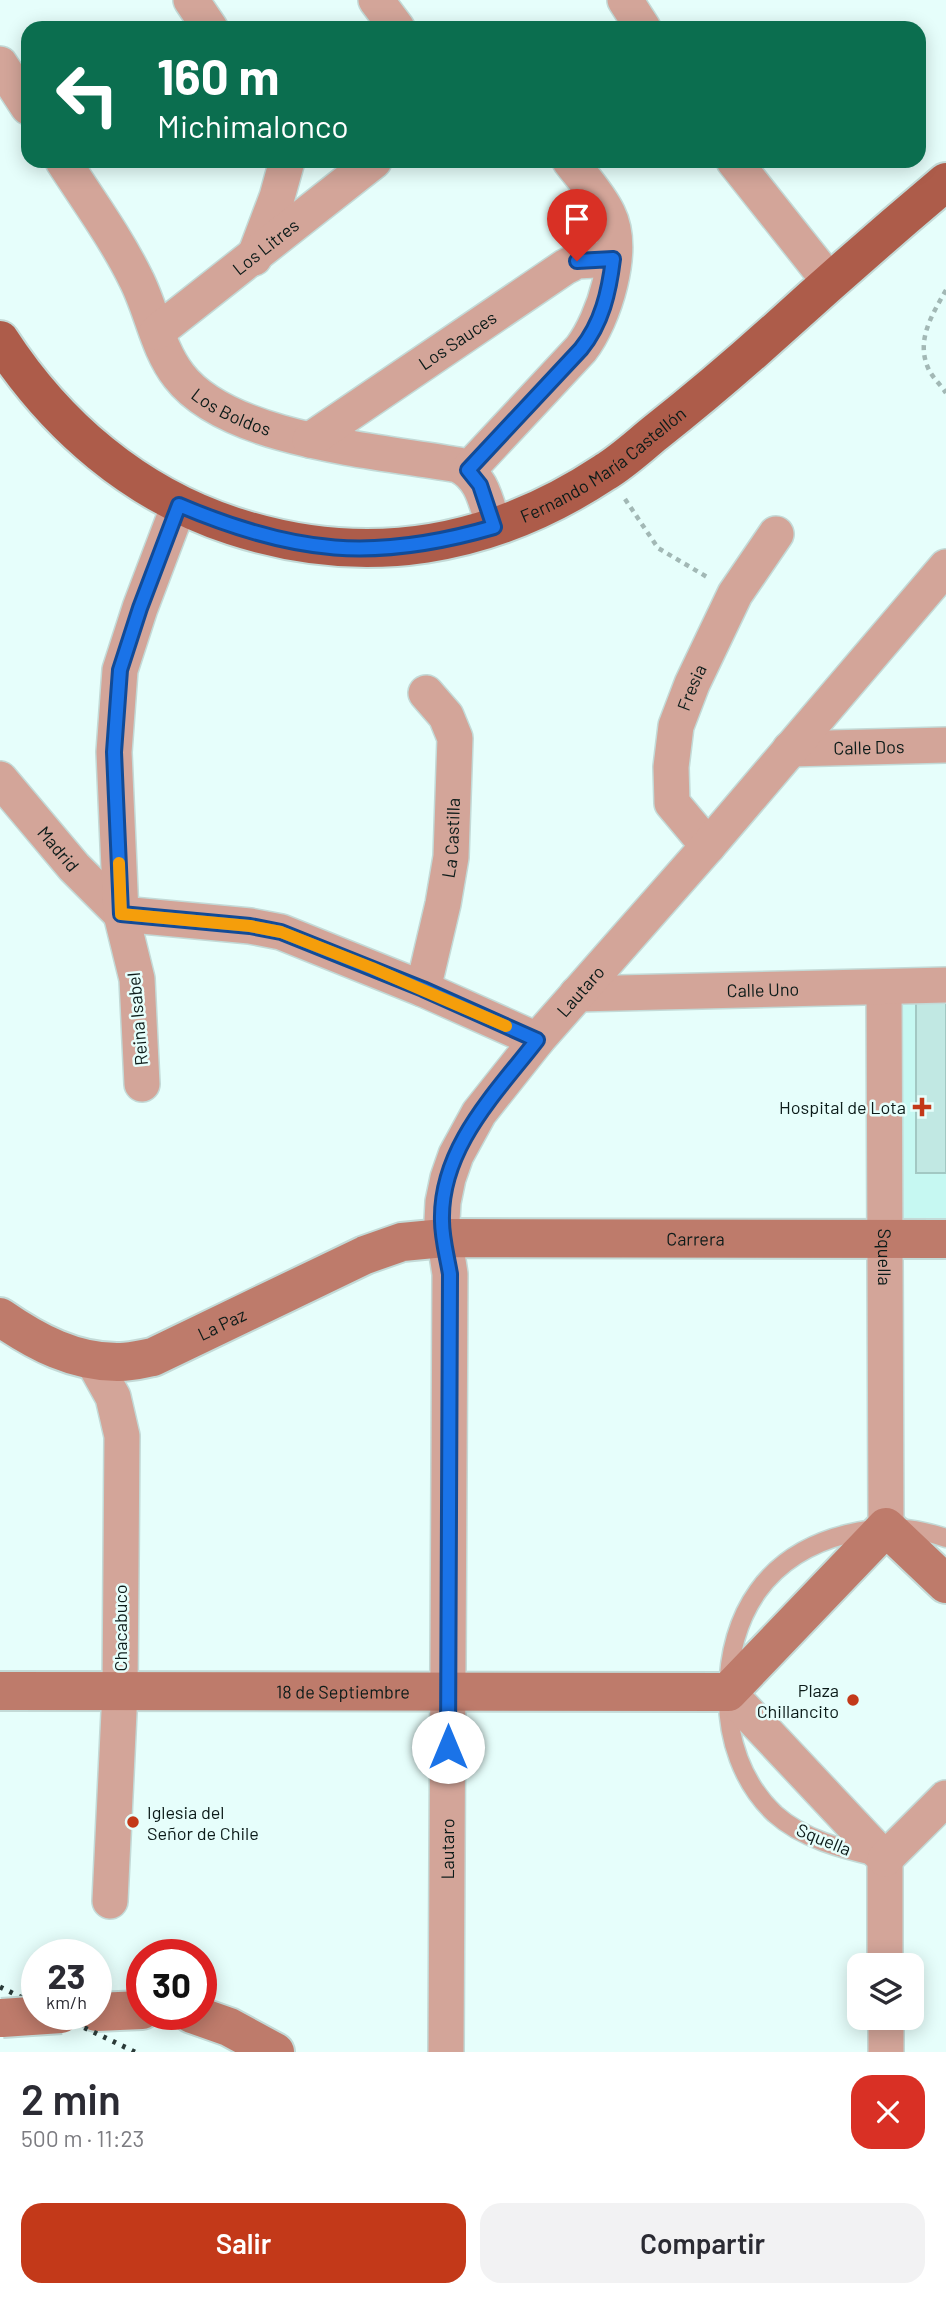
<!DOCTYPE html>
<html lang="es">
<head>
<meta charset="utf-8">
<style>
	body { margin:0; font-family:Barlow,sans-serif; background:#f2f2f3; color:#2b2b33; height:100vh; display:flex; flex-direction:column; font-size:26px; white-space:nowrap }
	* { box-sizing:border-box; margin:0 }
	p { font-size:23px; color:#7c7c81 }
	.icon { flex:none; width:38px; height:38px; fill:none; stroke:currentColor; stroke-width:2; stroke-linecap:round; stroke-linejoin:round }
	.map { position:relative; height:2052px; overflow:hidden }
	.details { display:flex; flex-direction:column; background:#fff; flex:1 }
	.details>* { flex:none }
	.banner { position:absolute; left:21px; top:21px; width:905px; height:147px; border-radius:21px; box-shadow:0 4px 18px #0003; background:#0b6e4f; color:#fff; overflow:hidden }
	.controls { position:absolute; left:847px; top:1953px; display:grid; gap:14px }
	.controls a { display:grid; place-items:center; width:77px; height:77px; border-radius:14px; background:#fff; box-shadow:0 4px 18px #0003; font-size:35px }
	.speed { position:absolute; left:21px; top:1939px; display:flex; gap:14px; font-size:35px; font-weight:700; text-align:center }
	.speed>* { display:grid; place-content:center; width:91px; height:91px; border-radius:50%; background:#fff; box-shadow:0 4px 18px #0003; line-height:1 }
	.speed small { font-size:18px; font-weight:400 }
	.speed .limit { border:10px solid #d22; background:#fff; color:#111 }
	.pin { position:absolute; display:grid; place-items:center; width:60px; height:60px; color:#fff; margin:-72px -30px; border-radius:50% 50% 50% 0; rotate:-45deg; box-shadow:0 0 7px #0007 }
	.pin .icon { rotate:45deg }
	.me { position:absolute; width:77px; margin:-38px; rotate:0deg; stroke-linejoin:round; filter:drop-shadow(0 0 5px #0008) }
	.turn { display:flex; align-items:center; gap:24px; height:147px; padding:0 21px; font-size:32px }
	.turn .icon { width:91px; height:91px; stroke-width:2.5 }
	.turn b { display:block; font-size:49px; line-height:60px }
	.round { display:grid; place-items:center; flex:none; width:74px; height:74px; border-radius:21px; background:#f2f2f3 }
	.overview { display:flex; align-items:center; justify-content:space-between; height:119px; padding:0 21px }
	h1 { font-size:42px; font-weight:600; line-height:52px }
	.cta { display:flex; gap:14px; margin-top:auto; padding:14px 21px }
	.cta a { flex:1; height:80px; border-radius:21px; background:#c33919; color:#fff; font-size:28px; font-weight:600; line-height:80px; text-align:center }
	.cta a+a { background:#f2f2f3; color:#2b2b33 }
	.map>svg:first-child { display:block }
	.built { fill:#c6f8f2 }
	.building { fill:#c1e8e3; stroke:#a2c8c3; stroke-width:2 }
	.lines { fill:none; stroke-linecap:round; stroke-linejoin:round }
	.lane-casing { stroke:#c3dad7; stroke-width:21 }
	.street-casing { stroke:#c3dad7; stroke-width:38 }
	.secondary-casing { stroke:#c3dad7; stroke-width:42 }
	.primary-casing { stroke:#c3dad7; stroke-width:42 }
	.path { stroke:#a2b8b5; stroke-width:4.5; stroke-dasharray:5 5; stroke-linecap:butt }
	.lane { stroke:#d3a599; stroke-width:18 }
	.street { stroke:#d3a599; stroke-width:35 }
	.secondary { stroke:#be7b6b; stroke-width:38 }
	.primary { stroke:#ad5c4a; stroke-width:38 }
	.rail { stroke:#2a3a38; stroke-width:5; stroke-dasharray:3.5 7; stroke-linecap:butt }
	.secondary-bridge-casing { stroke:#c3dad7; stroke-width:42; stroke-linecap:butt }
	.secondary-bridge { stroke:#be7b6b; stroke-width:38 }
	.route-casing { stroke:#114b97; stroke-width:18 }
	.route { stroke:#1a73e8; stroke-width:12 }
	.slow { stroke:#f59e0b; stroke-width:12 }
	.poi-dot { fill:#c33919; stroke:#e6fefb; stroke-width:2.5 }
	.labels { text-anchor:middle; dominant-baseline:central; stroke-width:5; stroke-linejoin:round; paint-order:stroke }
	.street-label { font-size:18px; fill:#0c1b19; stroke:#e6fefb }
	.poi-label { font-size:18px; fill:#0c1b19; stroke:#e6fefb; text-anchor:end }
</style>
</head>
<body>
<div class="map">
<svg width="946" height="2052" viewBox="0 0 946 2052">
	<rect width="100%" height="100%" fill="#e6fefb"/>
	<path class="built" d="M899 995H946V1218H895Z"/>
	<path class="building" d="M916 1000H946V1173H916Z"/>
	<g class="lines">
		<g class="lane-casing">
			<path id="lane" d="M877 1857C842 1849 803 1839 775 1814 742 1783 727 1738 728 1694 729 1613 767 1554 847 1534 884 1525 910 1526 946 1538"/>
		</g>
		<g class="street-casing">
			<g id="street">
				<path d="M191 0 210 28"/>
				<path d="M376 0 397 28"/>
				<path d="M625 0 643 28"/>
				<path d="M0 64 28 107"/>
				<path id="s1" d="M63 161C88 200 116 238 136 279 152 310 157 348 179 376 229 441 380 451 458 465 483 477 486 503 494 527"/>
				<path d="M734 161 830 282"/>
				<path d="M254 258 277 197 287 161"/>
				<path id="s2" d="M157 332 374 161"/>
				<path id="s3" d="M310 440 565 267 577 261 613 259"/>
				<path d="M468 470 581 349C604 319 626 250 608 214 599 195 583 178 570 161"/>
				<path id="s4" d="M790 749 946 745"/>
				<path id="s5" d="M0 779 74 867 121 914"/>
				<path id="s6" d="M708 846 672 803 671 767 676 726 692 684 735 594 776 534"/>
				<path d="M121 914 250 926 281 932 423 989 537 1040"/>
				<path id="s7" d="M884 987 886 1527"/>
				<path id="s8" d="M423 989 443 904 451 857 455 738 446 716 426 693"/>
				<path id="s9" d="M577 994 946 985"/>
				<path d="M142 1084 137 979 121 914 114 752 120 670 140 608 179 505"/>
				<path d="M93 1361 113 1397 122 1436 120 1691 110 1901"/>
				<path d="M728 1692 885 1859V1965"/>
				<path d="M885 1859 946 1798"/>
				<path d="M886 2018V2052"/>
				<path id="s10" d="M446 2052 450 1274 442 1221 443 1202 448 1178 456 1155 479 1113 537 1040 708 846 946 567"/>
			</g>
		</g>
		<g class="secondary-casing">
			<g id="secondary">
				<path id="s11" d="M0 1317C36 1342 75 1363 120 1362 131 1362 142 1359 153 1357L365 1255 402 1242 444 1238 946 1239"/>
				<path id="s12" d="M0 1691 728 1692 886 1527 946 1584"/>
				<path d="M96 2012 142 2010"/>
				<path d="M192 2014 229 2027 275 2052"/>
			</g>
		</g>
		<g class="primary-casing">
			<g id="primary">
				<path id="s13" d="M0 340C56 426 135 494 233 526 365 569 490 548 605 472 623 461 639 446 655 433 697 400 738 365 778 329 833 279 889 230 946 182"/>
			</g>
		</g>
		<path class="path" d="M946 290C932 315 915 341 929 370 933 378 941 385 946 393
			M625 499 658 548 707 577"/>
		<use href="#lane" class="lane"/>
		<use href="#street" class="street"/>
		<use href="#secondary" class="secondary"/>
		<use href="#primary" class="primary"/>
		<path class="rail" d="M0 1987 37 2005
			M56 2014 135 2052"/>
		<g class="secondary-bridge-casing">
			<path id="secondary-bridge" d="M2 2018 61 2014"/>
		</g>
		<use href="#secondary-bridge" class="secondary-bridge"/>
	</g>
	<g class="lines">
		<g class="route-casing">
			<path id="route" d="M448 1747 450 1274C447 1256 442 1238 442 1221 440 1148 496 1093 537 1040L423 989 281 932 250 926 121 914 114 752 120 670 140 608 179 505C294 554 374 562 494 527L480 485 468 470 581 349C602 323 609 292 613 259L577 261"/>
		</g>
		<use href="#route" class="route"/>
		<path class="slow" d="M119 863 121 914 250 926 281 932 372 968 506 1026"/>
	</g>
	<g class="poi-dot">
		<path d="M918.5 1096.5h7v7h7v7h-7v7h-7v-7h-7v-7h7z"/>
		<circle cx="853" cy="1700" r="7"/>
		<circle cx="133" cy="1822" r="7"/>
	</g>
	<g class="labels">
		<g class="street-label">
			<text stroke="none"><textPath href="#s2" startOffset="138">Los Litres</textPath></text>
			<text stroke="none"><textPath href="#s3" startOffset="178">Los Sauces</textPath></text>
			<text stroke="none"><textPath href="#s1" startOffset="310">Los Boldos</textPath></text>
			<text stroke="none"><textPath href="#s13" startOffset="696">Fernando María Castellón</textPath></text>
			<text stroke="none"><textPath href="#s6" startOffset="175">Fresia</textPath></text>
			<text stroke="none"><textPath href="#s4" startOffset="79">Calle Dos</textPath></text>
			<text stroke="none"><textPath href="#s8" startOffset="154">La Castilla</textPath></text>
			<text stroke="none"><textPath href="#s5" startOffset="91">Madrid</textPath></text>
			<text stroke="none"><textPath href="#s9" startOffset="186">Calle Uno</textPath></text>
			<text stroke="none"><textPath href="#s10" startOffset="1106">Lautaro</textPath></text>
			<text transform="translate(137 1019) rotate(-95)">Reina Isabel</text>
			<text stroke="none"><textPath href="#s11" startOffset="732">Carrera</textPath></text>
			<text stroke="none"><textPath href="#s7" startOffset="270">Squella</textPath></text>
			<text stroke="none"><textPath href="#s11" startOffset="240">La Paz</textPath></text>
			<text transform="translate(120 1628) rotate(-90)">Chacabuco</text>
			<text stroke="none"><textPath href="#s12" startOffset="343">18 de Septiembre</textPath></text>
			<text transform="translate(824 1839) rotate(22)">Squella</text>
			<text stroke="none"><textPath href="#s10" startOffset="203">Lautaro</textPath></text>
		</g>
		<g class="poi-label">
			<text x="906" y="1107">Hospital de Lota</text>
			<text x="839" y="1690">Plaza<tspan x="839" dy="21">Chillancito</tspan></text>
			<text x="147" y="1812" text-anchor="start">Iglesia del<tspan x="147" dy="21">Señor de Chile</tspan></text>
		</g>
	</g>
</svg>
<div class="controls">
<a><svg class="icon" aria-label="layers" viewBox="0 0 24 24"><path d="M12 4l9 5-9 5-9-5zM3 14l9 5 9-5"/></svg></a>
</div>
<div class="speed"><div>23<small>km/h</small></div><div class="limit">30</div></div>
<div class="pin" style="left:577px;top:261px;background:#d93025"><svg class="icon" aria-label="arrive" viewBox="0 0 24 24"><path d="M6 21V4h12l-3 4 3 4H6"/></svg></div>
<svg class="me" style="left:448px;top:1747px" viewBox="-20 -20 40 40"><circle r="19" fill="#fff"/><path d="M0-13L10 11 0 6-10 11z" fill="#1a73e8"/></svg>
<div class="banner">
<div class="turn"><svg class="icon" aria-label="left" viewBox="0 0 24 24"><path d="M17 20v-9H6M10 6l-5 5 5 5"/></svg><div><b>160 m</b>Michimalonco</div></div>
</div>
</div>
<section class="details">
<div class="overview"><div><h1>2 min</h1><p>500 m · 11:23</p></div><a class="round" style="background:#d93025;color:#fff"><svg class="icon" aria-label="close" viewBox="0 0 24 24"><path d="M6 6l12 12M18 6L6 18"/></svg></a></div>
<div class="cta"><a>Salir</a><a>Compartir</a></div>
</section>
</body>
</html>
